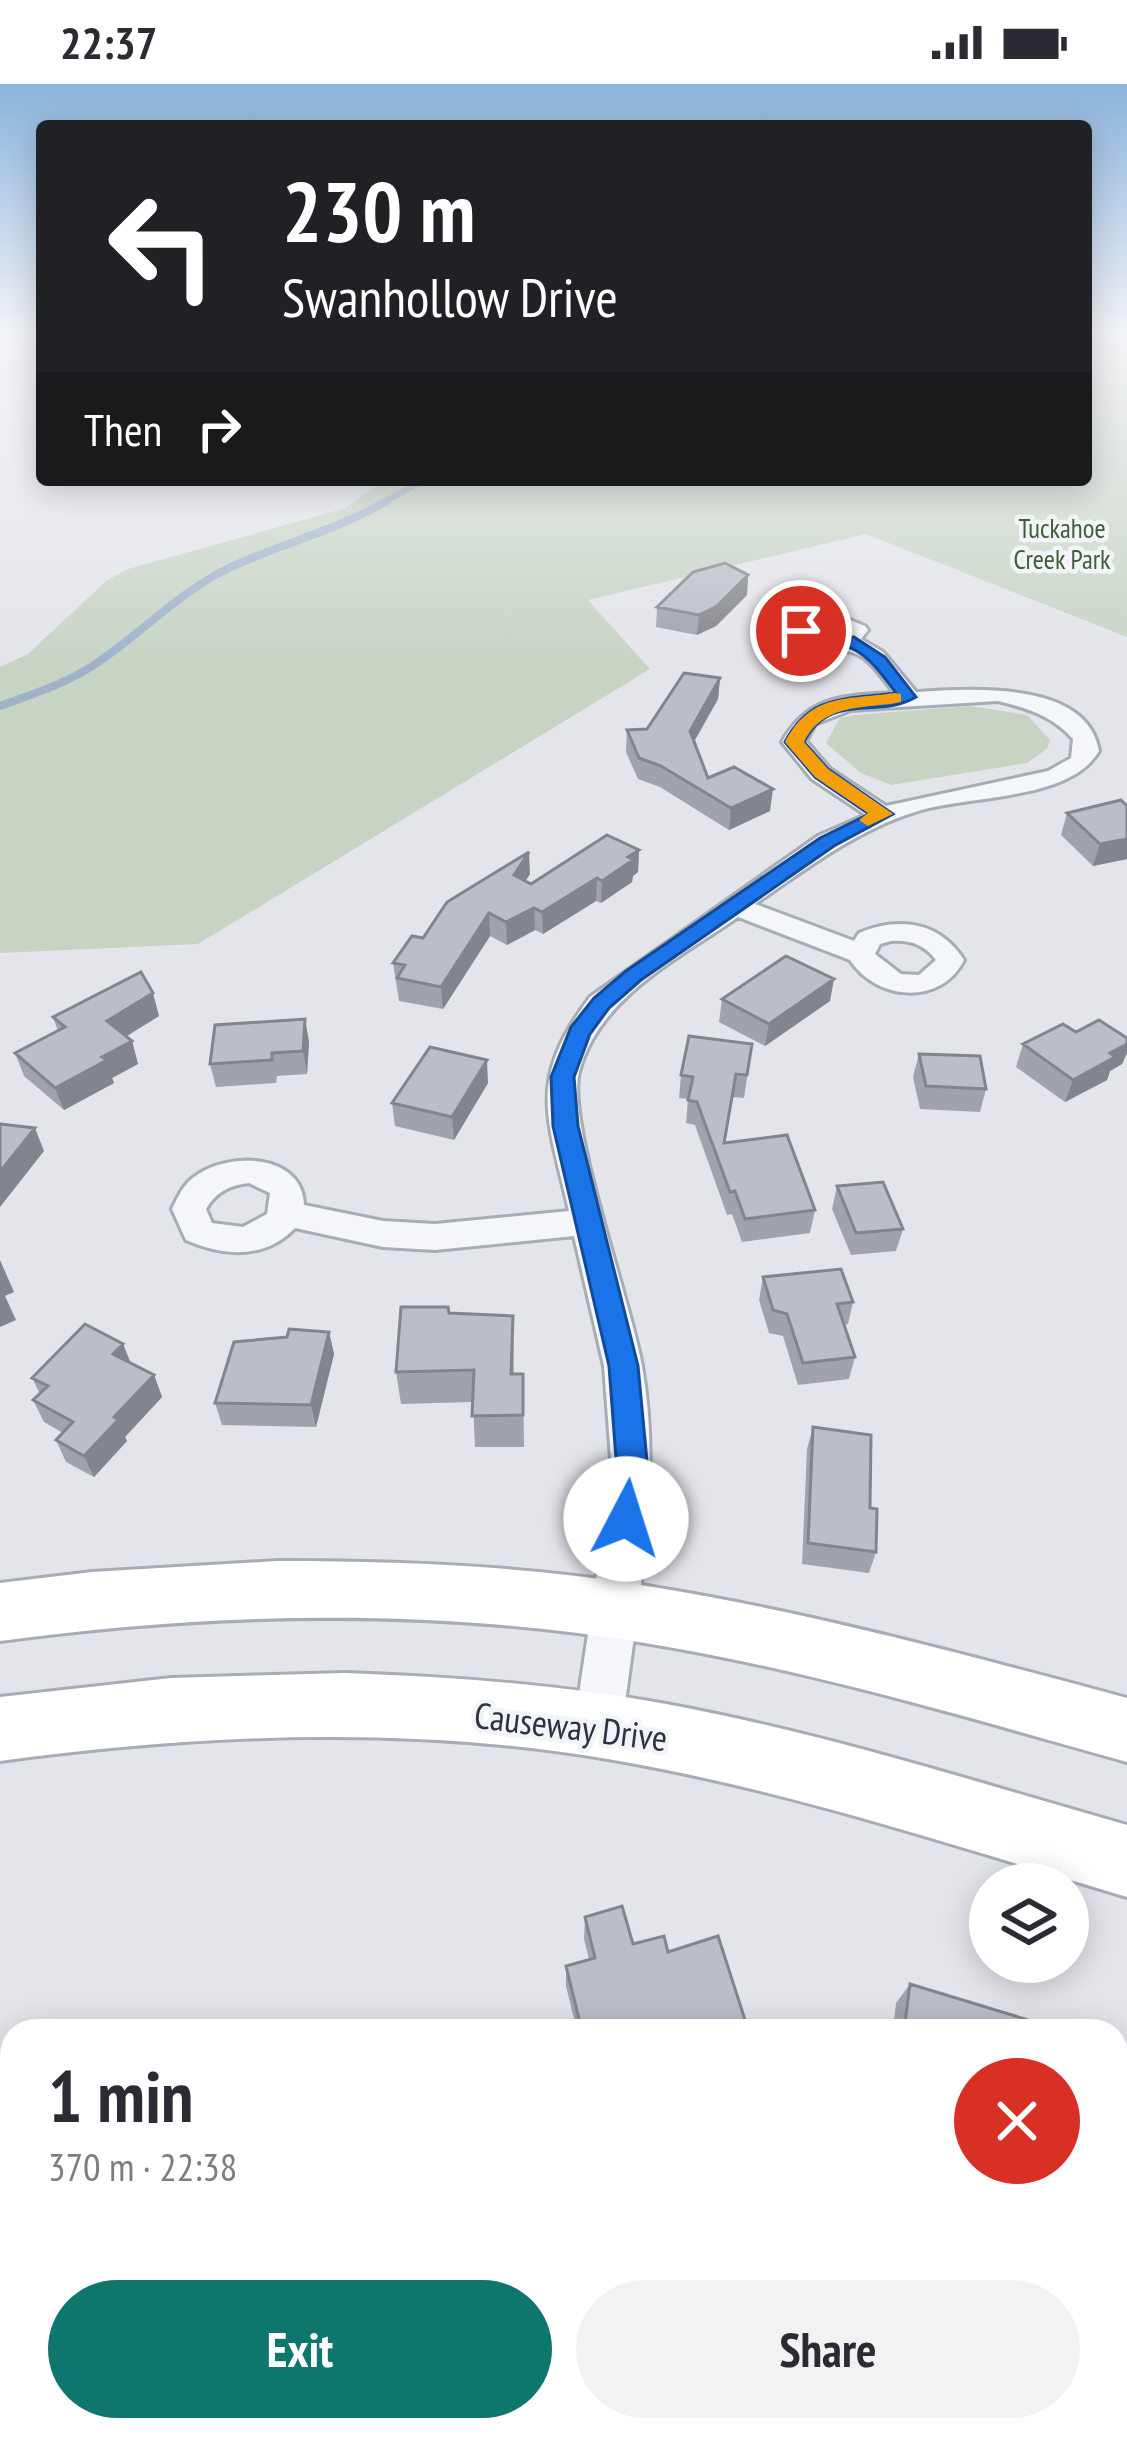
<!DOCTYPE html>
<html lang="en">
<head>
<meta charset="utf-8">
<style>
	body { margin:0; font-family:"PT Sans Narrow",sans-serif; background:#f2f2f3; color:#2b2b33; height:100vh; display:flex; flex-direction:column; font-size:45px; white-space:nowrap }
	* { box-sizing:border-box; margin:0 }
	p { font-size:39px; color:#7c7c81 }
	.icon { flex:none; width:66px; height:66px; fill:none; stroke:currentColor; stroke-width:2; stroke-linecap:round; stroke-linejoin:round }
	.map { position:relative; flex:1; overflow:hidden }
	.panel { position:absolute; left:0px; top:1935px; width:1128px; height:423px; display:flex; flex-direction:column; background:#fff; border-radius:36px 36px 0 0; box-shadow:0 6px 30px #0003 }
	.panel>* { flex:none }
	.guide { position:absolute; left:36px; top:36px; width:1056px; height:366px; border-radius:12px; box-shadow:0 6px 30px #0003; background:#202124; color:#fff; overflow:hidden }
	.controls { position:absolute; left:969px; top:1779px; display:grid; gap:24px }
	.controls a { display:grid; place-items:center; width:120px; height:120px; border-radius:50%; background:#fff; box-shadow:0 6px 30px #0003; font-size:60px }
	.pin { position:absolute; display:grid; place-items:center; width:102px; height:102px; color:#fff; margin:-51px; border:6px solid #fff; border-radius:50%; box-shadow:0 3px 12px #0007 }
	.me { position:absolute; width:132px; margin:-66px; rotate:5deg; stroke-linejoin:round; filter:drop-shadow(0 0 9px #0008) }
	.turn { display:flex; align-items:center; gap:42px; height:252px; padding:0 48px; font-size:54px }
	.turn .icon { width:156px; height:156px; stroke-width:2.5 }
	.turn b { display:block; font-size:84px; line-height:102px }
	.then { display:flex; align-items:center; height:114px; padding:0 48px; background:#0003; gap:24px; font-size:45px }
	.round { display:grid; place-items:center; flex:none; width:126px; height:126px; border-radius:63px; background:#f2f2f3 }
	.headline { display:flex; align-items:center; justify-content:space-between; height:204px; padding:0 48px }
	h1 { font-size:72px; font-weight:600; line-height:90px }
	.primary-button { display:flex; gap:24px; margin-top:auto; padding:24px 48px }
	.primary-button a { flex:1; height:138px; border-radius:72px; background:#0f766e; color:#fff; font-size:48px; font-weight:600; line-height:138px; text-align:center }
	.primary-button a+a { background:#f2f2f3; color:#2b2b33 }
	.status { display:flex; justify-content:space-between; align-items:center; height:84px; padding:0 60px; background:#fff; direction:ltr }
	.status svg { height:33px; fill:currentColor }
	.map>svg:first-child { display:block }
	.green { fill:#c7d4c4 }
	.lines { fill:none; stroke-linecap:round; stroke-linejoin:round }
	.stream-far1 { stroke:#9fb2ca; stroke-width:6 }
	.stream { stroke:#9fb2ca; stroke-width:8 }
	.street-casing { stroke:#a8acb5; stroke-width:6 }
	.secondary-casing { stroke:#a8acb5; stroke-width:6 }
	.street { fill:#f5f6f9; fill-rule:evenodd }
	.secondary { fill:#fff; fill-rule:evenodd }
	.wall { fill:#a0a3ab }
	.shaded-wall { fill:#82858b }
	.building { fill:#babec7; stroke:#82858b; stroke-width:3 }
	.route { fill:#1a73e8; stroke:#114b97; stroke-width:3 }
	.slow { fill:#f59e0b }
	.labels { text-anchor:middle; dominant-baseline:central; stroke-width:9; stroke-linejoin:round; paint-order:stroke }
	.far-park-label { font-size:27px; fill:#3e5e38; stroke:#f2f4f8 }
	.near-street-label { font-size:36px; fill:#2b3242; stroke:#f2f4f8 }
</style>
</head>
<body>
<div class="status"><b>22:37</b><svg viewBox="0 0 49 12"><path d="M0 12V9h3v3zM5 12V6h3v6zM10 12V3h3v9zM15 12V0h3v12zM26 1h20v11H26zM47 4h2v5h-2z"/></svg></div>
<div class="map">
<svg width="1127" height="2357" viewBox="0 0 1127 2357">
	<rect width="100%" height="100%" fill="#e3e5eb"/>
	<path class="green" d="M1086 250H1127V553L866 450 588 516 650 585 198 860 0 869V583L28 570 106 497 128 485 346 424 384 396H1086Z
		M970 622 1027 631 1050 656 1047 665 1027 679 891 701 861 689 826 659 840 634 855 631Z"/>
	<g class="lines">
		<path class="stream-far1" d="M381 420 424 396"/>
		<path class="stream" d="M0 622C33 610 65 600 94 581 141 550 180 507 231 483 283 459 337 446 387 417"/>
		<g class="street-casing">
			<path id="street" d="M830 528 865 542 868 546 861 555 883 568 916 608C968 605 1087 595 1099 667 1070 717 970 711 918 727 858 745 806 785 755 820L854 857 859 849C900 832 940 838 964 876 941 922 877 917 850 876L738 833C678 875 599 913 579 988 566 1039 631 1218 642 1282 663 1401 636 1524 622 1644L615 1660 598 1667 581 1660 574 1644 612 1388 604 1282 574 1152 435 1166 383 1163 295 1144C265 1176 222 1172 186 1156L172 1125C178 1113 183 1101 194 1093 227 1067 303 1069 304 1121L383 1137 435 1140 569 1127C547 1031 527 997 590 913L818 752 866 731 812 695 782 658C809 611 844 612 894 609 856 556 859 573 804 559L791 543 808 532ZM830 541 846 547 821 550 813 544ZM998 617C1027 624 1053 632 1073 655L1071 674 1048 687 886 722 830 685 806 657 815 640 851 626ZM891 857C910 856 924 860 936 876L919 891 901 890 875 870 880 860ZM249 1099 270 1109 267 1130 243 1143 212 1139 206 1125C216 1108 230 1101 249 1099Z
				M638 2346H702L701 2357H637Z
				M837 2346H952L957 2357H832Z"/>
		</g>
		<g class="secondary-casing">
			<path id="secondary" d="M278 1477C403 1477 529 1482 653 1503 814 1529 970 1572 1127 1614V1678C970 1634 813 1587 651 1560 435 1523 217 1528 0 1557V1499L92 1488Z
				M345 1589C461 1593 577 1602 692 1625 839 1654 983 1700 1127 1741V1813C955 1762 785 1705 608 1675 407 1641 201 1650 0 1677V1613L171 1594Z"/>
		</g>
		<use href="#street" class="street"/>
		<use href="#secondary" class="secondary"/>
	</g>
	<path class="wall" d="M748 491 747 511 716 542 697 551 656 543 657 523Z
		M720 594 718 615 694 658 708 694 770 727 729 746 660 703 638 695 626 668 627 646 647 645Z
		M1127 722V775L1093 782 1061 751 1067 729Z
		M639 766 638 788 633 792 632 798 601 819 596 817 543 850 535 846 507 861 490 852 443 925 399 917 393 879 423 854 530 790 525 797 531 800Z
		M722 915 830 917 765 962 719 938Z
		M159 932 126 952 132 957 138 980 112 994 114 999 64 1026 24 992 15 969 58 947 53 933Z
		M305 935 309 958 307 990 277 992 276 999 216 1003 210 980Z
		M1076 948 1127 954V969L1122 980 1110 987 1107 996 1065 1018 1016 983 1023 960Z
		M752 960 744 1014 733 1013 725 1059 815 1126 810 1149 742 1158 732 1130 727 1131 695 1041 686 1039 688 1015 679 1014 681 991Z
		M919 970 986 1005 980 1028 920 1025 913 993Z
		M488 999 454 1056 395 1042 392 1019Z
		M837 1102 903 1145 896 1167 851 1171 832 1125Z
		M763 1193 853 1218 848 1240 844 1241 855 1273 849 1295 798 1301 783 1252 769 1249 759 1216Z
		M449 1229 513 1232 514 1290H523L524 1363H475L473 1318 401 1320 396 1288Z
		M329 1248 334 1270 316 1343 222 1341 215 1319Z
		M123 1260 130 1279 154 1291 162 1313 125 1353 127 1357 94 1393 66 1378 56 1356 63 1349 44 1338 33 1316 40 1310 32 1294Z
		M813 1343 870 1424 876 1468 869 1489 802 1480 807 1365Z
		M585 1833 633 1860 668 1868 747 1942 745 1947H577L566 1902V1882L589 1875 584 1855Z
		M910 1900 1058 1947H893L896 1919Z"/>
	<path class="shaded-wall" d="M748 491 747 511 716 542 697 551 699 531Z
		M720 594 718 615 688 668 690 647Z
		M773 705 770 727 729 746 731 724Z
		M1127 755V775L1093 782 1100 760Z
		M639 766 638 788 633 792 632 798 601 819 602 797Z
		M529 768 530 790 515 814 514 791Z
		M597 794 596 817 543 850 542 828Z
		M534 824 535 846 507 861 506 838Z
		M489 829 490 852 443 925 441 903Z
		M834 895 830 917 765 962 769 940Z
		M153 909 159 932 114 960 107 937Z
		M305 935 309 958 307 990 303 967Z
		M132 957 138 980 112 994 114 999 64 1026 55 1004 102 973Z
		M1127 960V969L1122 980 1110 987 1107 996 1065 1018 1073 996 1110 969Z
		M487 976 488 999 454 1056 452 1033Z
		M35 1044 44 1067 0 1123V1088Z
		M0 1176 14 1208 5 1212 16 1236 0 1243Z
		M329 1248 334 1270 316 1343 311 1321Z
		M123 1260 132 1282 113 1270Z
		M154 1291 162 1313 125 1353 127 1357 94 1393 84 1372 114 1333Z"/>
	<path class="building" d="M725 479 748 491 717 522 699 531 657 523 693 488Z
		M684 589 720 594 690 647 708 694 734 683 773 705 731 724 661 682 639 674 627 646 647 645Z
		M1121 716 1127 722V755L1100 760 1067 729Z
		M607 751 639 766 628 773 633 776 602 797 597 794 542 828 534 824 506 838 489 829 441 903 397 894 405 881 393 879 412 852 423 854 447 818 529 768 514 791 531 800Z
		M786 872 834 895 769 940 722 915Z
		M141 888 153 909 107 937 132 957 102 973 107 976 55 1004 15 969 65 943 53 933Z
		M305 935 303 967 272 969V976L210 980 215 941Z
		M1099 936 1127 954V960L1110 969 1115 973 1073 996 1023 960 1063 940 1076 948Z
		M689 952 752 960 747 991 736 990 724 1059 787 1051 815 1126 745 1135 735 1107 730 1108 697 1018 688 1016 693 993 681 991Z
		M430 963 487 976 452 1033 392 1019Z
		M919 970 980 972 986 1005 926 1002Z
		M0 1040 35 1044 0 1088Z
		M883 1098 903 1145 856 1149 837 1102Z
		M841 1185 853 1218 837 1220 855 1273 803 1279 787 1230 773 1226 763 1193Z
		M401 1223H448L449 1229 513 1232 511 1290H523V1331L472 1332 474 1286 396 1288Z
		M85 1240 123 1260 113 1270 154 1291 114 1333 118 1336 84 1372 56 1356 73 1338 33 1316 48 1302 32 1294Z
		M289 1245 329 1248 311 1321 215 1319 234 1258 287 1253Z
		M813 1343 871 1351 870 1424 877 1425 876 1468 808 1459Z
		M622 1822 633 1860 664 1852 668 1868 718 1852 747 1942 731 1947H582L566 1882 595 1874 585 1833Z
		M910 1900 1058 1945V1947H904Z"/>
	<linearGradient id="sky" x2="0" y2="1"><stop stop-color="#8bb3dc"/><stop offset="0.43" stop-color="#f2f3f6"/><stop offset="1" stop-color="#f2f3f6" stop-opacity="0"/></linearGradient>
	<rect width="1127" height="580" fill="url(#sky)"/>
	<path class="route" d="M795 544 822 553H854L885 573 916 613C878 636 830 606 804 658L828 685 893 730 834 762 641 896 609 924 590 950 574 993 578 1042 638 1282 648 1388 637 1445 626 1449 615 1445 610 1435 617 1388 609 1282 553 1042 551 993 571 943 594 914 626 887 820 754 869 730 815 693 785 658C811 609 846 616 896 609 883 592 867 567 844 562 824 558 814 562 795 551Z"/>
	<path class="slow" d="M895 609 901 610V618C864 625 823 619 804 658L828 685 893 730 868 742 859 736 868 729 815 693 785 658C811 609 846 616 895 609Z"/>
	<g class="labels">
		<g class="far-park-label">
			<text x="1062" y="444">Tuckahoe<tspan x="1062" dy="31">Creek Park</tspan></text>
		</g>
		<g class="near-street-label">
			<text transform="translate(571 1642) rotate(7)">Causeway Drive</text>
		</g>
	</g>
</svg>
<div class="controls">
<a><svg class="icon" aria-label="layers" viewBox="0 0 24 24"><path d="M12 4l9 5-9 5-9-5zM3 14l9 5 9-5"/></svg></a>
</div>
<div class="pin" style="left:801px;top:547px;background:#d93025"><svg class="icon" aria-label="arrive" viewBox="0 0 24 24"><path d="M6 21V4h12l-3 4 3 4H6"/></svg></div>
<svg class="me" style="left:626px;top:1435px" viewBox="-20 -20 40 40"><circle r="19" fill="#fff"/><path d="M0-13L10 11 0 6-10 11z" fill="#1a73e8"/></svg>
<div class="guide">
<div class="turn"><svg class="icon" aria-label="left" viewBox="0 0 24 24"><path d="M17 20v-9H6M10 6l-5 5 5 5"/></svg><div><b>230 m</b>Swanhollow Drive</div></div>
<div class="then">Then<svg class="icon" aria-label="right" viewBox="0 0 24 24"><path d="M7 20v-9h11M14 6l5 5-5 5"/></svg></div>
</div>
<section class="panel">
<div class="headline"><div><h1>1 min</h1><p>370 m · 22:38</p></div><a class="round" style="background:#d93025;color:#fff"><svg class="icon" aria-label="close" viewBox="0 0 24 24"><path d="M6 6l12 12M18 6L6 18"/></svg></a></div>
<div class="primary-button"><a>Exit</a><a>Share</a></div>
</section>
</div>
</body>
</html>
